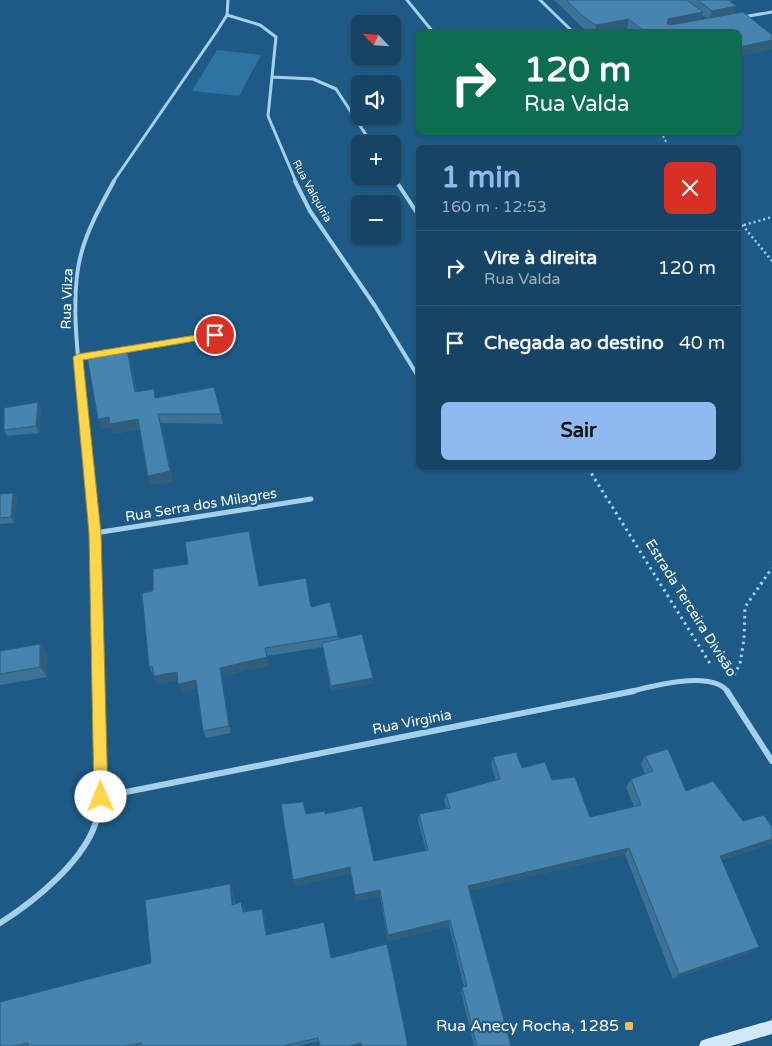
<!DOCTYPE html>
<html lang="pt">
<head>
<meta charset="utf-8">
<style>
	body { margin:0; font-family:"Varela Round",sans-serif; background:#234e6d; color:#f1f3f6; height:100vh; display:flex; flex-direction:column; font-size:19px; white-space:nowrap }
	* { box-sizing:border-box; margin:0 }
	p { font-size:16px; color:#9eb0bf }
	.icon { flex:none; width:28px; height:28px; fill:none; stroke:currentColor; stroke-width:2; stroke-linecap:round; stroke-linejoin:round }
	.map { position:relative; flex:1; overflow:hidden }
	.panel { position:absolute; left:416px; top:145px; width:325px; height:325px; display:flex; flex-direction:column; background:#164464; border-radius:8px; box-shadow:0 1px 4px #0004,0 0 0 1px #355c78 }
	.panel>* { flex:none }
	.banner { position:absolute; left:416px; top:30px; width:325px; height:105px; border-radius:8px; box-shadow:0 1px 4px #0004,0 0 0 1px #355c78; background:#0b6e4f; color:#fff; overflow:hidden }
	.needle { width:32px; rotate:295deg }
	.tools { position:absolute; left:351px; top:15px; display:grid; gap:10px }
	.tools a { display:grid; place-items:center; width:50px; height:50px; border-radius:8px; background:#164464; box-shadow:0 1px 4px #0004,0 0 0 1px #355c78; font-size:25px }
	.pin { position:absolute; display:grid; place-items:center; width:42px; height:42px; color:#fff; margin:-21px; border:2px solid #fff; border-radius:50%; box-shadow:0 1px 5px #0007 }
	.me { position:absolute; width:55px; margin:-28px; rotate:359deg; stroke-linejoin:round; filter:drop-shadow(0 0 4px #0008) }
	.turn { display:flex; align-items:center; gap:18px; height:105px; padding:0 25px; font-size:22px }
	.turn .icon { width:65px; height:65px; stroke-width:2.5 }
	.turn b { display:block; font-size:35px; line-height:42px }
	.round { display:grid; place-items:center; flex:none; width:52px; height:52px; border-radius:8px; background:#234e6d }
	.headline { display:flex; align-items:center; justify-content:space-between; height:85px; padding:0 25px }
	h1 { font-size:30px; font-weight:700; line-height:38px; color:#90b9f0 }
	.action { display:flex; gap:10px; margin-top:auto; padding:10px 25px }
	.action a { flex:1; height:58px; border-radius:8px; background:#90b9f0; color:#111; font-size:20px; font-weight:700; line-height:58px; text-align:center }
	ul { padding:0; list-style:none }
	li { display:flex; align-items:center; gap:15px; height:75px; padding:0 25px; border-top:1px solid #355c78 }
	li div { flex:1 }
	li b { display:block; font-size:19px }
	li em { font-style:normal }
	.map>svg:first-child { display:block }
	.green { fill:#2d74a3 }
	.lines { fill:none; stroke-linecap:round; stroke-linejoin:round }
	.path-far2 { stroke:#a5d0eb; stroke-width:2; stroke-dasharray:2 2.5; stroke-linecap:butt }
	.path-far1 { stroke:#a5d0eb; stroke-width:2.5; stroke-dasharray:2 3; stroke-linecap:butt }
	.path { stroke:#a5d0eb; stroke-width:3; stroke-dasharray:2.5 4; stroke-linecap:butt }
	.street-far3 { stroke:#a5d0eb; stroke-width:3 }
	.street-far2 { stroke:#a5d0eb; stroke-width:4 }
	.street-far1 { stroke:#a5d0eb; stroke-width:5 }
	.street { stroke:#a5d0eb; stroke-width:6 }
	.secondary { fill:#d1e8f8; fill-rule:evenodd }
	.wall { fill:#3b7296; fill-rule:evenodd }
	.shaded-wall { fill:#305d7a }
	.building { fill:#4585af; stroke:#305d7a }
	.route { fill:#ffd54a; stroke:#a68a30 }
	.poi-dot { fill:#fbb763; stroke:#1d5b86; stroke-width:2 }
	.labels { text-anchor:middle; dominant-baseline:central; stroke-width:4.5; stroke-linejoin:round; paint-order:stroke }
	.far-street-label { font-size:11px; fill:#fff; stroke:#1d5b86 }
	.street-label { font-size:14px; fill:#fff; stroke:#1d5b86 }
	.near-poi-label { font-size:16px; fill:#fff; stroke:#1d5b86; text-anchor:end }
</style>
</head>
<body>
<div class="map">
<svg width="772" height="1046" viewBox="0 0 772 1046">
	<rect width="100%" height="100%" fill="#1d5b86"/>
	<path class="green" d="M217 50 261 55 239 96 192 91Z"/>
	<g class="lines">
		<path class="path-far2" d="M661 132 669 148"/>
		<path class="path-far1" d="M739 221 772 261
			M744 225 772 217"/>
		<path class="path" d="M588 468 711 665
			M734 675 740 664 744 639 745 607 772 568"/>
		<path class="street-far3" d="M407 0 433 32
			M540 0 573 32
			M227 15 260 25 276 37 268 116 296 182
			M743 17 772 12
			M272 77 313 79 336 89 372 144
			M392 175 397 182
			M113 182 217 31 227 15 228 0"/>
		<path class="street-far2" d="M295 181 310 211 375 306 419 378
			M396 181 417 213
			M122 350 215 335
			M78 357 97 354
			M83 409C79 363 69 298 81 254 88 228 101 205 114 181"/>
		<path class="street-far1" d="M83 407 95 533 99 692
			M95 533 311 499
			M628 692C651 687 711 669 728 692"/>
		<path class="street" d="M727 691 772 761
			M101 797 634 691
			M0 923C35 901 87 859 97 818 106 781 99 729 99 691"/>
		<path class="secondary" d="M772 1020V1034L731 1046H699L701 1041 706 1039Z"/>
	</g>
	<path class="wall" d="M554 0H737L730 1 734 13 772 35V49L739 56V32H631L627 29 609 32H590L583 28ZM702 15 706 18 701 20Z
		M130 359 137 392 157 398 221 414 223 424 161 423 173 481 151 485 148 476 140 429 113 434 111 427 101 429 98 419Z
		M41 408 39 433 7 436 4 430Z
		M13 493 17 499 14 523 0 524V494Z
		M260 586 311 607 338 636 339 639 373 678V683L331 691 323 647 267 656 269 665 222 676 231 733 206 738 203 731 198 688 182 692 178 680 157 684 153 674V675L149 667Z
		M40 644 47 654V677L0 685V651Z
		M645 756 686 791 743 821 772 827V843L771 844 721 860 759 947 752 952 673 979 625 854 469 891 511 1046H474L461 992 462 987H464L449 926 388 941 380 896 356 901 351 873 294 886 306 814H325L374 861 426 850 418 821 419 814 447 809 444 801 446 794 496 781 491 765 493 757 522 768 552 780 590 817 634 807 626 787 631 779 645 774 641 764Z
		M230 884 233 890 235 904 241 902 244 908 245 912 264 914 267 935 331 958 362 1046 319 1041 298 1046H0L151 963Z"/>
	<path class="shaded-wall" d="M736 6 733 16 709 20 712 11Z
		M703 12 700 22 664 32 668 19Z
		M629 19 627 29 609 32H595L596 25Z
		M772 40V49L739 56V47Z
		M127 349 130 359 138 402 135 392Z
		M38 402 41 408 39 433 36 426Z
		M158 414 161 423 173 481 151 485 148 476Z
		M109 417 138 419 141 429 113 434 111 427 101 429 98 419Z
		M13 493 17 499 14 523 11 517Z
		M40 644 47 654V677L40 667Z
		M265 648 269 665 222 676 231 733 229 726 220 668Z
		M177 672 180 680 157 684 154 676Z
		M373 678V683L331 691V686Z
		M196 680 199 688 182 692 178 684Z
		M772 839V843L771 844 713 862 720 856Z
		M629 848 625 854 466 892 468 886Z
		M350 867 351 873 294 886 293 880Z
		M230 884 233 890 235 910 232 905Z
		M380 890V896L356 901 355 895Z
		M241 902 244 908 245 918 243 912Z
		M262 909 264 914 268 940 266 935Z
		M450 920 449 926 388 941V935Z
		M759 947 752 952 673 979 679 974Z
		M361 1043 362 1046H349Z"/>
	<path class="building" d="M566 0H687L703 12 668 19 667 24 670 25 743 12 772 35V40L739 47V32H645L629 19 596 25 585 18Z
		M698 0H728L736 6 712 11Z
		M127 349 135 392 154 389 155 398 214 387 221 414H158L170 471 148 476 138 419 110 424 109 417 98 419 87 356Z
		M38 402 36 426 4 430V408Z
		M13 493 11 517 0 518V494Z
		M249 531 259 586 306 578 311 607 330 602 338 636 265 648 267 657 220 668 229 726 203 731 196 680 178 684 177 672 154 676 152 666 149 667 142 593 153 591V569L188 564 185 542Z
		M362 634 373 678 331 686 322 643Z
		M40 644V667L0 674V651Z
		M668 749 686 791 713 781 743 821 764 815 772 827V839L720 856 759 947 679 974 629 848 468 886 511 1046H477L462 987 467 986 450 920 388 935 380 890 355 895 350 867 293 880 281 804 303 802 306 814 325 811V814L362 806 374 861 428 850 419 814 450 808 446 794 500 779 493 757 516 752 522 768 545 762 552 780 575 777 590 817 641 805 631 779 653 771 645 756Z
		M230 884 232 905 241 902 243 912 262 909 266 935 324 922 331 958 387 944 408 1046H362L361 1043 349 1046H320L318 1038 283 1046H141V1043L125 1046H28V1043L13 1046H0V1002L151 963 145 900Z"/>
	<path class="route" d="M215 332 219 333V337L83 360 101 533 108 797 106 802 101 804 96 802 94 797 89 533 73 357 78 354Z"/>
	<rect class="poi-dot" x="624" y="1021" width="10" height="10" rx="2.5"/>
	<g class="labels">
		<g class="far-street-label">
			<text transform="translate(312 191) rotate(61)">Rua Valquíria</text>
		</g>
		<g class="street-label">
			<text transform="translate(67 299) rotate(-88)">Rua Vilza</text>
			<text transform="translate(201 505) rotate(-9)">Rua Serra dos Milagres</text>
			<text transform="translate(691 608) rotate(58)">Estrada Terceira Divisão</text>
			<text transform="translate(412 722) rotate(-11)">Rua Virginia</text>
		</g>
		<g class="near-poi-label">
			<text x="619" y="1026">Rua Anecy Rocha, 1285</text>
		</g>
	</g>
</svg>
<div class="tools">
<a><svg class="needle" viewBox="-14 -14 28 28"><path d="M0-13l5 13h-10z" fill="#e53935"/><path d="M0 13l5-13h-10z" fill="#9eb0bf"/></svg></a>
<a><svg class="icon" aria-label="sound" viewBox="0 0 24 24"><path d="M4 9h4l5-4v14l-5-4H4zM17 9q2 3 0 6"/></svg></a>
<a>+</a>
<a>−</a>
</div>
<div class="pin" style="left:215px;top:335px;background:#d93025"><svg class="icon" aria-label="arrive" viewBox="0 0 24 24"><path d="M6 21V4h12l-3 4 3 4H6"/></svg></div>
<svg class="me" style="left:101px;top:797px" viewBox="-20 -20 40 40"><circle r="19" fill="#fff"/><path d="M0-13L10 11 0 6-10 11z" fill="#ffd54a"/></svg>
<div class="banner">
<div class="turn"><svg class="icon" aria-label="right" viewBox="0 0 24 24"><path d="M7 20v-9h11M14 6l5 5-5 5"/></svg><div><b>120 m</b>Rua Valda</div></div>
</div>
<section class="panel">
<div class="headline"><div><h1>1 min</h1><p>160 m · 12:53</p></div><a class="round" style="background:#d93025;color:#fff"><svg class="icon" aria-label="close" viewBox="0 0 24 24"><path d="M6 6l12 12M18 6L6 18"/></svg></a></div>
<ul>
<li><svg class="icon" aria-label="right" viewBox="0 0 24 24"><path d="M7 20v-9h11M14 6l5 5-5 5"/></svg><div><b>Vire à direita</b><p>Rua Valda</p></div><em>120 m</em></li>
<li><svg class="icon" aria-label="arrive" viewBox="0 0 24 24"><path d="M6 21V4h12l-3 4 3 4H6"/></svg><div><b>Chegada ao destino</b></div><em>40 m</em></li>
</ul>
<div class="action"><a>Sair</a></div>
</section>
</div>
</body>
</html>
